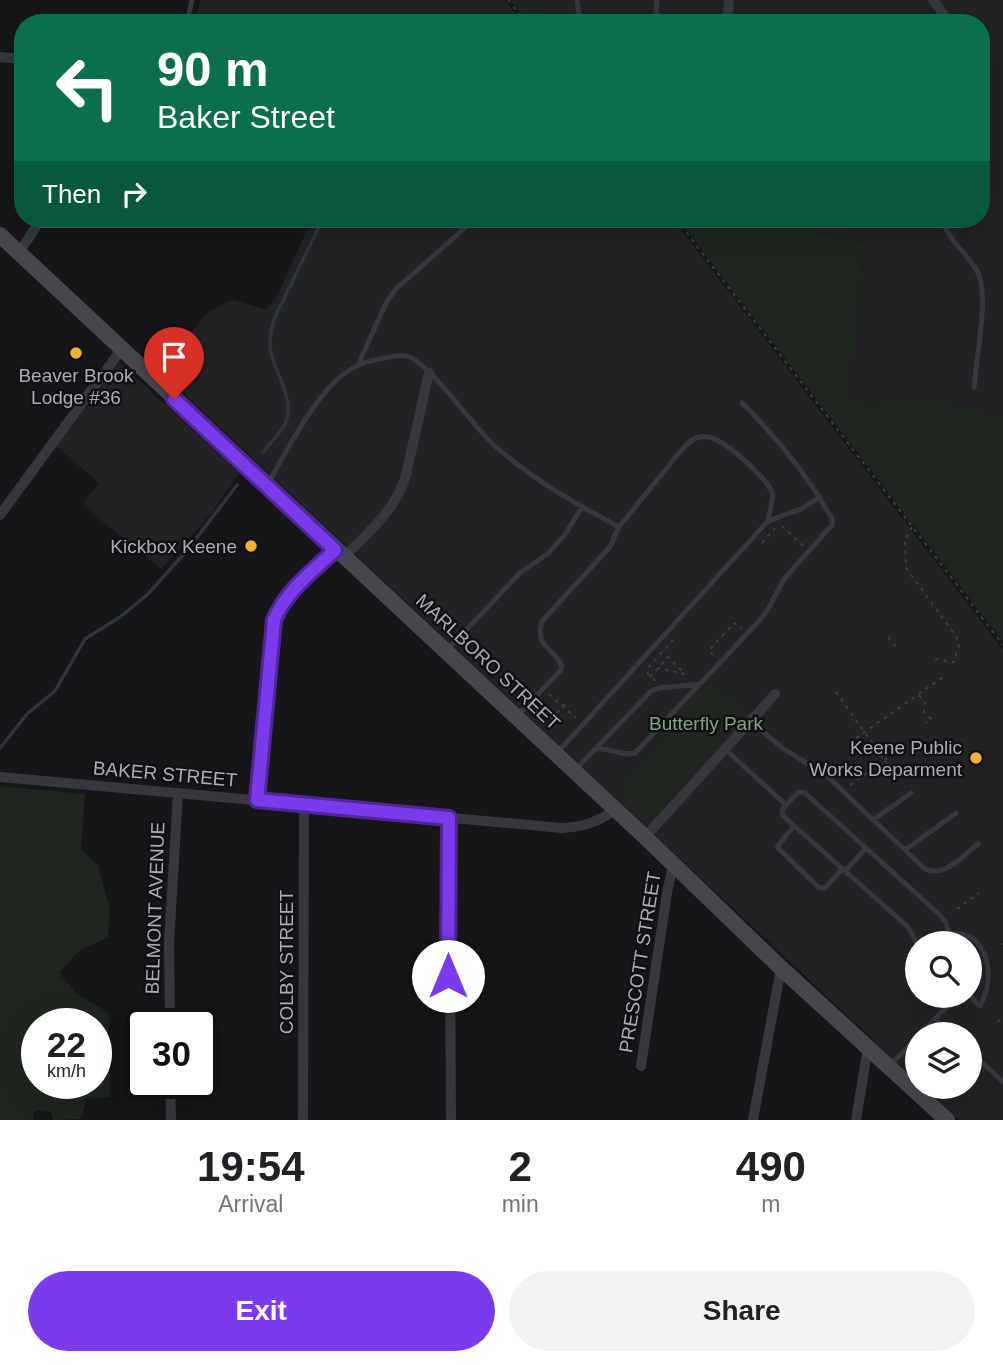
<!DOCTYPE html>
<html lang="en">
<head>
<meta charset="utf-8">
<style>
	body { margin:0; font-family:Arial,sans-serif; background:#f2f2f2; color:#202124; height:100vh; display:flex; flex-direction:column; font-size:26px; white-space:nowrap }
	* { box-sizing:border-box; margin:0 }
	p { font-size:23px; color:#757577 }
	.icon { flex:none; width:38px; height:38px; fill:none; stroke:currentColor; stroke-width:2; stroke-linecap:round; stroke-linejoin:round }
	.map { position:relative; height:1120px; overflow:hidden }
	.details { display:flex; flex-direction:column; background:#fff; flex:1 }
	.details>* { flex:none }
	.hud { position:absolute; left:14px; top:14px; width:976px; height:214px; border-radius:28px; box-shadow:0 7px 28px #0002; background:#0b6e4f; color:#fff; overflow:hidden }
	.controls { position:absolute; left:905px; top:931px; display:grid; gap:14px }
	.controls a { display:grid; place-items:center; width:77px; height:77px; border-radius:50%; background:#fff; box-shadow:0 7px 28px #0002; font-size:35px }
	.speed { position:absolute; left:21px; top:1008px; display:flex; gap:14px; font-size:35px; font-weight:700; text-align:center }
	.speed>* { display:grid; place-content:center; width:91px; height:91px; border-radius:50%; background:#fff; box-shadow:0 7px 28px #0002; line-height:1 }
	.speed small { font-size:18px; font-weight:400 }
	.speed .limit { border:4px solid #111; border-radius:10px; background:#fff; color:#111 }
	.pin { position:absolute; display:grid; place-items:center; width:60px; height:60px; color:#fff; margin:-72px -30px; border-radius:50% 50% 50% 0; rotate:-45deg; box-shadow:0 0 7px #0007 }
	.pin .icon { rotate:45deg }
	.me { position:absolute; width:77px; margin:-38px; rotate:0deg; stroke-linejoin:round; filter:drop-shadow(0 0 5px #0008) }
	.turn { display:flex; align-items:center; gap:24px; height:147px; padding:0 28px; font-size:32px }
	.turn .icon { width:91px; height:91px; stroke-width:2.5 }
	.turn b { display:block; font-size:49px; line-height:60px }
	.then { display:flex; align-items:center; height:66px; padding:0 28px; background:#0003; gap:14px; font-size:26px }
	.eta { display:flex; justify-content:space-evenly; align-items:center; height:119px; text-align:center }
	.eta b { font-size:42px; font-weight:600; line-height:49px }
	.primary-button { display:flex; gap:14px; margin-top:auto; padding:14px 28px }
	.primary-button a { flex:1; height:80px; border-radius:42px; background:#7c3aed; color:#fff; font-size:28px; font-weight:600; line-height:80px; text-align:center }
	.primary-button a+a { background:#f2f2f2; color:#202124 }
	.map>svg:first-child { display:block }
	.built { fill:#222225; fill-rule:evenodd }
	.green { fill:#1e261f; fill-rule:evenodd }
	.lines { fill:none; stroke-linecap:round; stroke-linejoin:round }
	.stream { stroke:#2c353c; stroke-width:3.5 }
	.path { stroke:#3d3f44; stroke-width:2; stroke-dasharray:3.5 5; stroke-linecap:butt }
	.lane { stroke:#37383d; stroke-width:5 }
	.street { stroke:#37383d; stroke-width:10 }
	.secondary { stroke:#45474d; stroke-width:16 }
	.route-casing { stroke:#51269a; stroke-width:18 }
	.route { stroke:#7c3aed; stroke-width:12 }
	.poi-dot { fill:#f2b134; stroke:#111113; stroke-width:2.5 }
	.labels { text-anchor:middle; dominant-baseline:central; stroke-width:5; stroke-linejoin:round; paint-order:stroke }
	.poi-label { font-size:19px; fill:#a8adb8; stroke:#111113; text-anchor:end }
	.street-label { font-size:19px; fill:#a8adb8; stroke:#111113 }
	.park-label { font-size:19px; fill:#7fa381; stroke:#111113 }
</style>
</head>
<body>
<div class="map">
<svg width="1003" height="1120" viewBox="0 0 1003 1120">
	<rect width="100%" height="100%" fill="#161618"/>
	<path class="built" d="M200 0H505L522 23H195Z
		M533 0H1003V414L954 404H878L850 398 861 293 864 243 818 233 817 219H982V23H554Z
		M312 219H673L1003 650V1120H959L924 1087H970V1034H917V1081L160 371 207 313 231 300 266 309 275 300ZM917 943H970V996H917Z
		M119 362 239 473 211 514 161 569 104 523 83 502 99 483 56 446Z"/>
	<path class="green" d="M510 0H533L554 23H528Z
		M678 219H746L772 222 773 219H817L818 233 864 243 861 293 850 398 878 404H954L1003 414V642Z
		M712 682 746 712 651 818 617 790Z
		M0 786 85 794 81 849 98 865 110 910 108 938 80 950 59 973 77 994 109 1013 110 1097 86 1099 81 1119 53 1120 51 1112 35 1110 33 1120H0ZM37 1024H96V1083H37Z"/>
	<g class="lines">
		<path class="stream" d="M263 452C270 444 278 435 284 426 297 402 276 376 271 352 269 340 271 331 274 319L323 219
			M0 748 27 714 55 691 85 639 120 617 148 594 189 548 237 485"/>
		<path class="path" d="M508 0 526 23
			M676 219 1003 645
			M782 526 803 546
			M912 527 905 540 906 568 956 636 959 645 954 662 935 659
			M762 543 775 528
			M888 637 898 649
			M713 655 709 650 734 623 742 628
			M650 677 668 657 685 674 658 668
			M655 681 648 674 647 669 674 639
			M836 692 895 775 900 772 902 775
			M549 694 576 718
			M919 695 925 703 924 712 931 719 926 723
			M545 725 566 703
			M849 743 943 677
			M850 785 892 755
			M957 909 979 893
			M1002 944H1003
			M998 1022 1003 1016"/>
		<path class="lane" d="M577 0 580 23
			M657 0 656 11 660 23
			M187 23 192 0
			M942 219C948 241 968 253 978 273 989 295 976 361 974 387
			M358 365 387 301 397 288 475 219
			M269 482C289 447 321 381 359 365 366 361 376 360 385 358 395 356 405 353 415 360 443 380 468 421 495 446 532 479 576 504 619 527L684 447C691 440 698 435 708 437 726 440 768 479 773 495L768 521 558 752
			M768 521 801 509 820 497
			M448 649 521 572 549 553 566 533 582 507
			M518 715 560 671 562 666C553 647 534 647 542 621L610 547 619 527
			M750 721 781 747 827 776 925 869C945 878 964 855 978 844
			M595 749C610 747 621 757 635 753L760 620 768 609 784 579 832 525V519C808 475 777 438 742 403
			M725 749 786 805
			M576 769 651 691 659 688 700 684
			M873 820 911 793
			M794 826 777 847 818 887 825 888 842 869
			M905 850 956 813
			M845 871 866 848
			M931 943C976 911 1003 966 980 1006L970 996
			M917 944 908 927 782 815V810L798 792 805 793 940 915 946 923 949 934
			M935 1019 951 1034
			M920 1034 958 996
			M970 1051 1003 1082
			M890 1065 917 1038"/>
		<path class="street" d="M933 0 950 23
			M727 23 729 0
			M0 57 23 59
			M19 253 41 219
			M0 515 121 350
			M344 557C368 533 393 512 405 479L429 373
			M0 777 562 828C584 827 597 822 615 810
			M257 800 274 620C286 591 313 571 335 550
			M449 818 451 1120
			M645 837 775 694
			M170 1024 169 943 178 793
			M641 1066 667 893 673 865
			M170 1083 171 1120
			M303 1120 304 805
			M753 1120 781 968
			M856 1120 868 1047"/>
		<path class="secondary" d="M0 235 645 837 781 968 947 1120"/>
	</g>
	<g class="lines">
		<g class="route-casing">
			<path id="route" d="M174 399 335 550C313 571 286 591 274 620L257 800 449 818 448 976"/>
		</g>
		<use href="#route" class="route"/>
	</g>
	<g class="poi-dot">
		<circle cx="76" cy="353" r="7"/>
		<circle cx="251" cy="546" r="7"/>
		<circle cx="976" cy="758" r="7"/>
	</g>
	<g class="labels">
		<g class="poi-label">
			<text x="76" y="375" text-anchor="middle">Beaver Brook<tspan x="76" dy="22">Lodge #36</tspan></text>
			<text x="237" y="546">Kickbox Keene</text>
			<text x="962" y="747">Keene Public<tspan x="962" dy="22">Works Deparment</tspan></text>
		</g>
		<g class="street-label">
			<text transform="translate(488 662) rotate(43)">MARLBORO STREET</text>
			<text transform="translate(165 774) rotate(5)">BAKER STREET</text>
			<text transform="translate(155 908) rotate(-88)">BELMONT AVENUE</text>
			<text transform="translate(286 962) rotate(-90)">COLBY STREET</text>
			<text transform="translate(640 962) rotate(-81)">PRESCOTT STREET</text>
		</g>
		<g class="park-label">
			<text x="706" y="723">Butterfly Park</text>
		</g>
	</g>
</svg>
<div class="controls">
<a><svg class="icon" aria-label="search" viewBox="0 0 24 24"><circle cx="10" cy="10" r="6"/><path d="M15 15l6 6"/></svg></a>
<a><svg class="icon" aria-label="layers" viewBox="0 0 24 24"><path d="M12 4l9 5-9 5-9-5zM3 14l9 5 9-5"/></svg></a>
</div>
<div class="speed"><div>22<small>km/h</small></div><div class="limit">30</div></div>
<div class="pin" style="left:174px;top:399px;background:#d93025"><svg class="icon" aria-label="arrive" viewBox="0 0 24 24"><path d="M6 21V4h12l-3 4 3 4H6"/></svg></div>
<svg class="me" style="left:448px;top:976px" viewBox="-20 -20 40 40"><circle r="19" fill="#fff"/><path d="M0-13L10 11 0 6-10 11z" fill="#7c3aed"/></svg>
<div class="hud">
<div class="turn"><svg class="icon" aria-label="left" viewBox="0 0 24 24"><path d="M17 20v-9H6M10 6l-5 5 5 5"/></svg><div><b>90 m</b>Baker Street</div></div>
<div class="then">Then<svg class="icon" aria-label="right" viewBox="0 0 24 24"><path d="M7 20v-9h11M14 6l5 5-5 5"/></svg></div>
</div>
</div>
<section class="details">
<div class="eta">
<div><b>19:54</b><p>Arrival</p></div>
<div><b>2</b><p>min</p></div>
<div><b>490</b><p>m</p></div>
</div>
<div class="primary-button"><a>Exit</a><a>Share</a></div>
</section>
</body>
</html>
